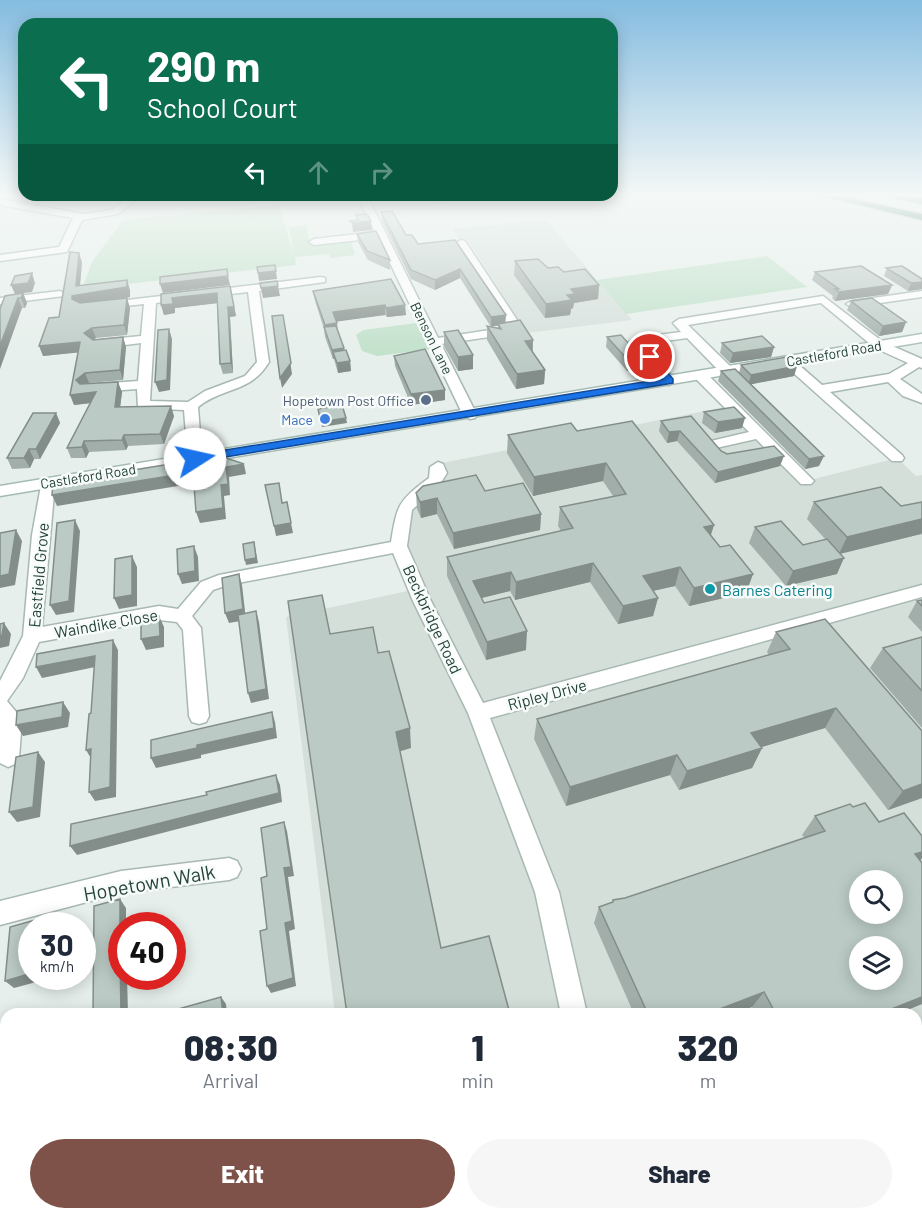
<!DOCTYPE html>
<html lang="en">
<head>
<meta charset="utf-8">
<style>
	body { margin:0; font-family:Barlow,sans-serif; background:#f6f6f7; color:#1f2937; height:100vh; display:flex; flex-direction:column; font-size:22px; white-space:nowrap }
	* { box-sizing:border-box; margin:0 }
	p { font-size:20px; color:#747a83 }
	.icon { flex:none; width:33px; height:33px; fill:none; stroke:currentColor; stroke-width:2; stroke-linecap:round; stroke-linejoin:round }
	.map { position:relative; flex:1; overflow:hidden }
	.panel { position:absolute; left:0px; top:1008px; width:922px; height:212px; display:flex; flex-direction:column; background:#fff; border-radius:18px 18px 0 0; box-shadow:0 3px 15px #0003 }
	.panel>* { flex:none }
	.guide { position:absolute; left:18px; top:18px; width:600px; height:183px; border-radius:18px; box-shadow:0 3px 15px #0003; background:#0b6e4f; color:#fff; overflow:hidden }
	.buttons { position:absolute; left:849px; top:870px; display:grid; gap:12px }
	.buttons a { display:grid; place-items:center; width:54px; height:54px; border-radius:50%; background:#fff; box-shadow:0 3px 15px #0003; font-size:30px }
	.speed { position:absolute; left:18px; top:912px; display:flex; gap:12px; font-size:30px; font-weight:700; text-align:center }
	.speed>* { display:grid; place-content:center; width:78px; height:78px; border-radius:50%; background:#fff; box-shadow:0 3px 15px #0003; line-height:1 }
	.speed small { font-size:15px; font-weight:400 }
	.speed .limit { border:9px solid #d22; background:#fff; color:#111 }
	.pin { position:absolute; display:grid; place-items:center; width:51px; height:51px; color:#fff; margin:-26px; border:3px solid #fff; border-radius:50%; box-shadow:0 2px 6px #0007 }
	.me { position:absolute; width:66px; margin:-33px; rotate:80deg; stroke-linejoin:round; filter:drop-shadow(0 0 4px #0008) }
	.turn { display:flex; align-items:center; gap:21px; height:126px; padding:0 30px; font-size:27px }
	.turn .icon { width:78px; height:78px; stroke-width:2.5 }
	.turn b { display:block; font-size:42px; line-height:51px }
	.lanes { display:flex; align-items:center; height:57px; padding:0 30px; background:#0003; justify-content:center; gap:30px; direction:ltr }
	.lanes .off { opacity:.35 }
	.eta { display:flex; justify-content:space-evenly; align-items:center; height:102px; text-align:center }
	.eta b { font-size:36px; font-weight:800; line-height:42px }
	.button { display:flex; gap:12px; margin-top:auto; padding:12px 30px }
	.button a { flex:1; height:69px; border-radius:36px; background:#7f5249; color:#fff; font-size:24px; font-weight:800; line-height:69px; text-align:center }
	.button a+a { background:#f6f6f7; color:#1f2937 }
	.map>svg:first-child { display:block }
	.built { fill:#d4dfda; fill-rule:evenodd }
	.green { fill:#bfe0c8 }
	.lines { fill:none; stroke-linecap:round; stroke-linejoin:round }
	.street-casing { stroke:#a8b8b2; stroke-width:3 }
	.secondary-casing { stroke:#a4bbb3; stroke-width:3 }
	.highway-casing { stroke:#c2cac8; stroke-width:3 }
	.street { fill:#fff; fill-rule:evenodd }
	.secondary { fill:#fff; fill-rule:evenodd }
	.highway { fill:#2f6f62; fill-rule:evenodd }
	.wall { fill:#a1aea9 }
	.shaded-wall { fill:#838d89 }
	.building { fill:#bbcac4; stroke:#838d89; stroke-width:1.5; fill-rule:evenodd }
	.route { fill:#1a73e8; stroke:#114b97; stroke-width:1.5 }
	.service-dot { fill:#5c6f8a; stroke:#f7fbf9; stroke-width:2 }
	.shop-dot { fill:#3f7fe0; stroke:#f7fbf9; stroke-width:2 }
	.culture-dot { fill:#0f9aa8; stroke:#f7fbf9; stroke-width:2 }
	.labels { text-anchor:middle; dominant-baseline:central; stroke-width:5; stroke-linejoin:round; paint-order:stroke }
	.far-street-label { font-size:14px; fill:#24423a; stroke:#f7fbf9 }
	.far-service-label { font-size:14px; fill:#4e5e75; stroke:#f7fbf9; text-anchor:end }
	.far-shop-label { font-size:14px; fill:#366cbe; stroke:#f7fbf9; text-anchor:end }
	.street-label { font-size:16px; fill:#24423a; stroke:#f7fbf9 }
	.culture-label { font-size:16px; fill:#0d838f; stroke:#f7fbf9; text-anchor:start }
	.near-street-label { font-size:20px; fill:#24423a; stroke:#f7fbf9 }
</style>
</head>
<body>
<div class="map">
<svg width="922" height="1219" viewBox="0 0 922 1219">
	<rect width="100%" height="100%" fill="#e6efeb"/>
	<path class="built" d="M546 220 597 280 632 320 527 333 467 239H459L453 229Z
		M730 406 806 481 897 458 916 476 922 475V1219H0V1107L6 1106V1214H916V1014H335L286 617 417 589 399 546 401 517 427 488 437 464ZM860 880H892V914H860ZM860 946H892V980H860Z"/>
	<path class="green" d="M279 205 294 255 289 227 306 225 310 245 351 241 355 255 330 258 329 254 295 257 296 265 82 289 92 262 123 220Z
		M767 256 807 287 626 314 597 280Z
		M417 323 430 349 377 356 362 351 356 335 363 330Z"/>
	<g class="lines">
		<g class="street-casing">
			<path id="street" d="M130 196H140L118 214 82 220 67 252 0 261V255L59 247 73 218 0 205V199L84 214 112 210Z
				M357 196H367L438 338 509 327 456 243 461 240 465 241 523 329 517 333 441 344 477 415 475 418 470 419 463 415 378 238 314 245 309 242 314 239 375 232Z
				M443 196H469L436 203 431 200Z
				M321 277 325 278V282L259 291 269 362C251 393 223 387 198 407L202 459 200 462H190L188 459 184 410 138 408 137 389 97 392 90 388 97 384 138 381 141 343 101 348 95 344 101 340 141 336 144 304 106 308 102 307V303ZM248 292 257 362 245 376 205 391 188 402 150 401 156 303Z
				M60 291 66 294 64 296 0 304V298Z
				M922 291V297L852 307 846 304 852 301Z
				M823 296 883 342 922 359V368L919 367 900 379 922 394V403L903 396 888 382 830 392 902 455 904 458 902 461H892L780 361 786 357 791 358 822 385 889 374 908 363 875 348 821 303 688 325 732 368V374H722L687 338 644 344 676 381 669 385 664 384 629 342 635 338 681 332 673 323 679 319Z
				M700 371 705 372 814 481 811 484H801L756 439 716 448 711 447 709 444 711 441 749 432 695 378 693 375Z
				M438 462 443 464 447 473 440 484 412 510 407 546 431 601 483 703 922 585V597L490 718 559 892 587 1014H561L535 892 468 713 413 601 393 553 228 585 213 590 192 616 201 628 209 716 206 722 199 724 192 722 189 716 183 630 177 622 159 620 39 642 23 678 7 701 22 719 19 758 15 764 8 767 0 763V681L23 636 32 535 42 480 47 478 55 483 42 627 159 606 178 609 201 582 219 575 391 542C397 505 398 501 429 478L430 467Z
				M229 858 237 861 241 869 237 877 229 880 121 893 0 925V901L121 871Z
				M600 1214H630L632 1219H602Z"/>
		</g>
		<g class="secondary-casing">
			<path id="secondary" d="M922 334V342L0 496V486Z"/>
		</g>
		<g class="highway-casing">
			<path id="highway" d="M822 196H840L922 214V220Z
				M894 196 922 198V204L895 198Z"/>
		</g>
		<use href="#street" class="street"/>
		<use href="#secondary" class="secondary"/>
		<use href="#highway" class="highway"/>
	</g>
	<path class="wall" d="M381 212 406 235 418 244 455 240 506 315 505 323 533 340V352L545 370 544 384 516 389 487 340V326L498 328V325L491 327 460 278 435 290 411 279 382 221Z
		M357 234 390 260V270L368 260 358 242Z
		M515 261 564 272 599 285 598 299 574 303 573 308 571 309 570 315 545 318 514 275Z
		M82 262 80 286 130 290V297L112 300 130 308 127 335 96 338 92 340 123 337 126 347 123 380 89 383 88 384 122 392 120 407 174 416 164 444 128 446 126 450 89 452 86 458H71L67 448 90 403 74 405 78 352 43 356Z
		M887 268 922 279V289L908 291 884 276Z
		M815 272 892 285 888 294 835 301 832 298 833 296 812 280Z
		M391 279 406 315 387 317 385 315 336 321 337 331 344 350 350 361 351 371 338 373 334 359H333L325 337 324 329 315 301 313 291Z
		M230 286 236 316 230 317 233 373 223 374 220 364 217 303 175 308V313L164 315 161 305Z
		M23 293 27 303 25 308 0 309Z
		M851 301 906 322 902 332 879 336 847 310Z
		M444 332 473 355V369L458 371 444 346Z
		M607 337 642 359 640 369 627 371 606 347Z
		M722 343 774 347 771 357 730 363 720 353Z
		M394 356 445 400 411 405 395 366Z
		M741 365 797 366 794 376 751 384 819 466 805 469 718 381 721 371 739 373Z
		M704 412 742 428 715 433 702 423Z
		M56 413 60 423 40 459H34L30 468 12 469 7 458Z
		M661 421 727 454 780 466 715 483 677 441 667 443 659 431Z
		M577 431 714 525 711 535 720 547 753 574 746 593 689 606 675 586 653 591 658 598 653 616 618 624 590 582 515 600 510 591 482 598 484 603 526 650 486 660 447 576V557L561 531 558 526 560 507 613 496 603 481 533 496 507 453 508 435Z
		M485 491 541 514 540 530 454 549 437 514 421 518 417 509 416 493Z
		M814 502 901 506 922 502V535L921 534 840 554 837 574 786 586 749 543 755 527 803 545 826 540 807 519Z
		M922 600V632L908 617 917 601Z
		M776 632 922 798 888 810 825 728 761 747 762 748 752 768 679 790 670 775 566 806 534 739 537 719 769 655 767 652Z
		M922 637V728L870 668 883 648Z
		M853 807 879 822 922 836V858L920 861 922 1004 897 1014H756L752 1007 733 1014H634L594 923 599 907 612 902 613 900 625 898 805 838 802 835 815 816Z"/>
	<path class="shaded-wall" d="M371 221 372 230 353 232 352 223Z
		M79 253 82 262 79 295 127 280 130 290V297L75 305 72 296 76 286Z
		M460 269V278L435 290V280Z
		M276 271 277 279 259 281 258 273Z
		M32 273 35 283 32 292 15 294 11 285Z
		M228 276 230 285 163 293 160 284Z
		M922 282V289L908 291 911 283Z
		M599 285 598 299 574 303 573 308 571 309 570 315 545 318 546 304 567 295 571 289Z
		M892 285 888 294 835 301 839 292Z
		M230 286 236 316 230 317 233 373 231 363 228 307Z
		M278 286 280 296 263 298 261 288Z
		M23 293 27 303 25 308 21 298Z
		M217 293 219 303 175 308V313L164 315 161 305 172 298Z
		M18 298 22 308 0 369V346Z
		M127 298 130 308 127 335 124 325Z
		M385 305V315L334 322 333 312Z
		M405 305 406 315 387 317 386 308Z
		M283 315 292 374 282 388 280 378Z
		M506 315 505 324 491 327V317Z
		M906 322 902 332 879 336 883 326Z
		M337 323 338 333 326 334 325 325Z
		M92 328 96 338 88 343 84 333Z
		M169 329 172 339 170 390 159 392 155 382Z
		M123 337 126 347 123 380 120 370Z
		M533 340 532 354 525 341Z
		M80 342 83 352 43 356 39 346Z
		M774 347 771 357 730 363 733 353Z
		M344 348 345 358 333 352 334 359H333L332 350Z
		M473 355V369L458 371V357Z
		M642 359 640 369 627 371 629 361Z
		M350 361 351 371 338 373 337 363Z
		M797 366 794 376 748 385 751 375Z
		M545 370 544 384 516 389 517 374Z
		M85 373 89 383 80 390 76 380Z
		M118 382 122 392 119 417 115 407Z
		M445 390V400L411 405V394Z
		M96 392 100 402 74 405 70 395Z
		M171 406 174 416 164 444 160 434Z
		M56 413 60 423 40 459 36 449Z
		M346 418 347 423 322 427 321 422Z
		M745 418 742 428 715 433 718 422Z
		M680 431 677 441 667 443 669 432Z
		M124 435 128 446 126 450 122 440Z
		M84 441 89 452 86 458 82 447Z
		M29 449 34 459 30 468 24 458Z
		M784 456 780 466 715 483 718 472Z
		M824 456 819 466 805 469 809 459Z
		M606 463 603 481 533 496 534 477Z
		M244 464 246 474 229 477 230 495 224 496 226 519 200 523 196 512 221 485 226 467Z
		M193 472 196 483 57 506 52 495Z
		M437 498V514L421 518 420 502Z
		M541 514 540 530 454 549 453 533Z
		M922 519V532L921 534 839 554 847 537Z
		M75 520 80 531 74 612 56 615 50 605 73 537Z
		M291 523 293 533 276 536 274 526Z
		M714 525 708 543 704 527Z
		M16 530 22 541 15 585 0 588V576Z
		M254 542 258 563 246 565 245 560Z
		M194 546 198 557 199 581 182 584 178 574Z
		M132 556 137 567V606L119 609 114 598Z
		M844 558 837 574 786 586 793 571Z
		M593 563 590 582 515 600 516 582Z
		M680 567 675 586 639 594 643 576Z
		M511 572 510 591 473 600V581Z
		M239 574 242 585 246 620 229 623 225 613Z
		M753 574 746 593 689 606 694 588Z
		M658 598 653 616 618 624 623 606Z
		M256 611 259 622 269 699 251 703 248 693Z
		M159 616 164 627V647L146 650 141 639Z
		M4 623 11 634 9 646 0 648V636Z
		M527 631 526 650 486 660 487 642Z
		M113 640 118 650 116 797 95 801 89 792Z
		M95 656 100 666 42 678 36 667Z
		M63 702 70 713 68 727 23 736 16 725Z
		M836 708 825 728 742 753 751 733Z
		M272 712 275 722 277 738 201 755V758L156 768 151 758 197 745Z
		M410 728 411 748 398 752 396 732Z
		M762 748 752 768 679 790 687 771Z
		M91 749 92 760 86 750Z
		M38 752 45 762 40 817 17 822 9 812Z
		M677 755 670 775 566 806 570 787Z
		M276 775 280 785 282 802 77 855 70 846Z
		M922 784V798L888 810 903 791Z
		M284 822 287 831 294 876 288 877 295 929 289 931 296 986 271 993 267 986 285 923Z
		M922 852V858L915 866V854Z
		M120 899 126 908V926H122V976H127L128 1014H121L120 954Z
		M35 920 41 926H35Z
		M32 973V976H40V981L14 988 5 981Z
		M764 992 752 1007 733 1014H707Z
		M221 997 226 1004 227 1014H223Z
		M922 997V1004L897 1014H879Z
		M6 1055V1064L0 1066V1057Z"/>
	<path class="building" d="M392 211 406 235H412L418 244 455 240 506 315 491 317 460 269 435 280 411 270 381 212Z
		M367 214 371 221 352 223 350 221 358 220 356 215Z
		M376 231 390 260 367 251 357 234Z
		M70 252 79 253 76 286 127 280V287L72 296V299L80 303 127 298 124 325 92 328 84 333 93 340 123 337 120 370 85 373 76 380 80 384 118 382 115 407 171 406 160 434 124 435 122 440 84 441 82 447 67 448 96 392 70 395 80 342 39 346 49 318 59 317Z
		M538 259 548 268 558 267 564 272 585 269 599 285 571 289 575 294 567 295 572 300 546 304 515 261Z
		M275 265 276 271 258 273 257 267Z
		M861 266 892 285 839 292 835 289H839L815 272Z
		M902 266 922 279V282L911 283 886 268Z
		M227 269 228 276 160 284V277Z
		M32 273 28 283 11 285 15 276Z
		M391 279 405 305 386 308 385 305 333 312 337 323 325 325 313 291Z
		M277 281 278 286 261 288 260 283Z
		M230 286 234 307H228L231 363 220 364 217 293 172 298 173 304 161 305V294Z
		M23 293 21 298H18L0 346V309L3 301 5 296Z
		M872 298 906 322 883 326 851 301Z
		M283 315 291 363 280 378 272 316Z
		M520 320 533 340 525 341 545 370 517 374 487 326 501 329 498 324Z
		M336 326 344 348 332 350 324 327Z
		M169 329 167 380 155 382 158 330Z
		M458 330 473 355 458 357 444 332Z
		M621 335 642 359 629 361 607 337Z
		M762 336 774 347 733 353 722 343Z
		M425 349 445 390 411 394 394 356Z
		M346 350 350 361 337 363 333 352Z
		M787 357 797 366 751 375 741 365Z
		M735 369 824 456 809 459 721 371Z
		M342 405 346 418 321 422 318 409Z
		M734 407 745 418 718 422 704 412Z
		M33 413H56L36 449H29L24 458H7Z
		M691 416 721 451 727 454 774 446 784 456 718 472 680 431 669 432 661 421Z
		M632 421 714 525 704 527 720 547 730 545 753 574 694 588 680 567 643 576 658 598 623 606 593 563 516 582 511 572 473 581 484 603 510 597 527 631 487 642 447 557 573 528 560 507 626 494 606 463 534 477 508 435 571 423 577 431Z
		M220 456 244 464 226 467 228 484 221 485 223 508 196 512 193 472 52 495 53 483Z
		M476 475 485 491 523 483 541 514 453 533 437 498 420 502 416 493 423 486Z
		M279 483 282 503 287 502 291 523 274 526 265 485Z
		M881 487 901 506 922 502V519L847 537 814 502Z
		M75 520 69 601 50 605 57 523Z
		M781 521 803 545 827 539 844 558 793 571 755 527Z
		M16 530 9 574 0 576V533Z
		M254 542 256 558 245 560 243 544Z
		M194 546 195 571 178 574 177 549Z
		M132 556V595L114 598 115 559Z
		M239 574 243 609 225 613 222 578Z
		M322 595 330 634 373 627 378 653 389 651 410 728 396 732 441 948 489 936 510 1014H347L288 601Z
		M922 600V606L917 601Z
		M256 611 266 689 248 693 238 615Z
		M159 616 160 636 141 639V619Z
		M825 619 922 731V784L903 791 836 708 751 733 762 748 687 771 677 755 570 787 537 719 790 649 776 632Z
		M4 623 2 635 0 636V624Z
		M922 637V691L883 648Z
		M113 640 110 787 89 792 91 749 86 750 89 714 91 713 95 656 36 667 37 654Z
		M63 702 62 717 16 725 17 711Z
		M272 712 274 728 197 745V748L151 758V740Z
		M38 752 33 807 9 812 16 757Z
		M276 775 279 793 70 846 71 824 207 795 206 792Z
		M865 803 879 822 904 813 922 836V852L915 854 922 863V997L879 1014H776L764 992 707 1014H648L599 907 613 902V900L625 898 825 831 815 816 850 804 853 807ZM860 880H892V914H860ZM860 946H892V980H860Z
		M284 822 291 867 284 868 292 921 285 923 293 978 267 986 260 931 267 929 261 878 267 876 261 828Z
		M120 899V954L121 1014H93L94 906Z
		M35 920V926H32V973L5 981 10 927Z
		M221 997 223 1014H164V1013Z
		M6 1028V1055L0 1057V1030Z
		M6 1211V1214H521L522 1219H0V1212Z"/>
	<linearGradient id="sky" x2="0" y2="1"><stop stop-color="#84bce0"/><stop offset="0.53" stop-color="#f4f8f6"/><stop offset="1" stop-color="#f4f8f6" stop-opacity="0"/></linearGradient>
	<rect width="922" height="367" fill="url(#sky)"/>
	<path class="route" d="M646 355H653L673 379V383L195 462 189 459 195 455 662 379 645 357Z"/>
	<circle class="service-dot" cx="426" cy="400" r="6"/>
	<circle class="shop-dot" cx="325" cy="419" r="6"/>
	<circle class="culture-dot" cx="710" cy="589" r="6"/>
	<g class="labels">
		<g class="far-street-label">
			<text transform="translate(432 338) rotate(64)">Benson Lane</text>
			<text transform="translate(834 353) rotate(-10)">Castleford Road</text>
			<text transform="translate(88 476) rotate(-9)">Castleford Road</text>
		</g>
		<g class="far-service-label">
			<text x="414" y="400">Hopetown Post Office</text>
		</g>
		<g class="far-shop-label">
			<text x="313" y="419">Mace</text>
		</g>
		<g class="street-label">
			<text transform="translate(38 575) rotate(-85)">Eastfield Grove</text>
			<text transform="translate(433 619) rotate(65)">Beckbridge Road</text>
			<text transform="translate(106 623) rotate(-10)">Waindike Close</text>
			<text transform="translate(547 694) rotate(-15)">Ripley Drive</text>
		</g>
		<g class="culture-label">
			<text x="722" y="589">Barnes Catering</text>
		</g>
		<g class="near-street-label">
			<text transform="translate(149 882) rotate(-10)">Hopetown Walk</text>
		</g>
	</g>
</svg>
<div class="buttons">
<a><svg class="icon" aria-label="search" viewBox="0 0 24 24"><circle cx="10" cy="10" r="6"/><path d="M15 15l6 6"/></svg></a>
<a><svg class="icon" aria-label="layers" viewBox="0 0 24 24"><path d="M12 4l9 5-9 5-9-5zM3 14l9 5 9-5"/></svg></a>
</div>
<div class="speed"><div>30<small>km/h</small></div><div class="limit">40</div></div>
<div class="pin" style="left:650px;top:357px;background:#d93025"><svg class="icon" aria-label="arrive" viewBox="0 0 24 24"><path d="M6 21V4h12l-3 4 3 4H6"/></svg></div>
<svg class="me" style="left:195px;top:459px" viewBox="-20 -20 40 40"><circle r="19" fill="#fff"/><path d="M0-13L10 11 0 6-10 11z" fill="#1a73e8"/></svg>
<div class="guide">
<div class="turn"><svg class="icon" aria-label="left" viewBox="0 0 24 24"><path d="M17 20v-9H6M10 6l-5 5 5 5"/></svg><div><b>290 m</b>School Court</div></div>
<div class="lanes"><svg class="icon" aria-label="left" viewBox="0 0 24 24"><path d="M17 20v-9H6M10 6l-5 5 5 5"/></svg><svg class="icon off" aria-label="ahead" viewBox="0 0 24 24"><path d="M12 20V5M6 11l6-6 6 6"/></svg><svg class="icon off" aria-label="right" viewBox="0 0 24 24"><path d="M7 20v-9h11M14 6l5 5-5 5"/></svg></div>
</div>
<section class="panel">
<div class="eta">
<div><b>08:30</b><p>Arrival</p></div>
<div><b>1</b><p>min</p></div>
<div><b>320</b><p>m</p></div>
</div>
<div class="button"><a>Exit</a><a>Share</a></div>
</section>
</div>
</body>
</html>
